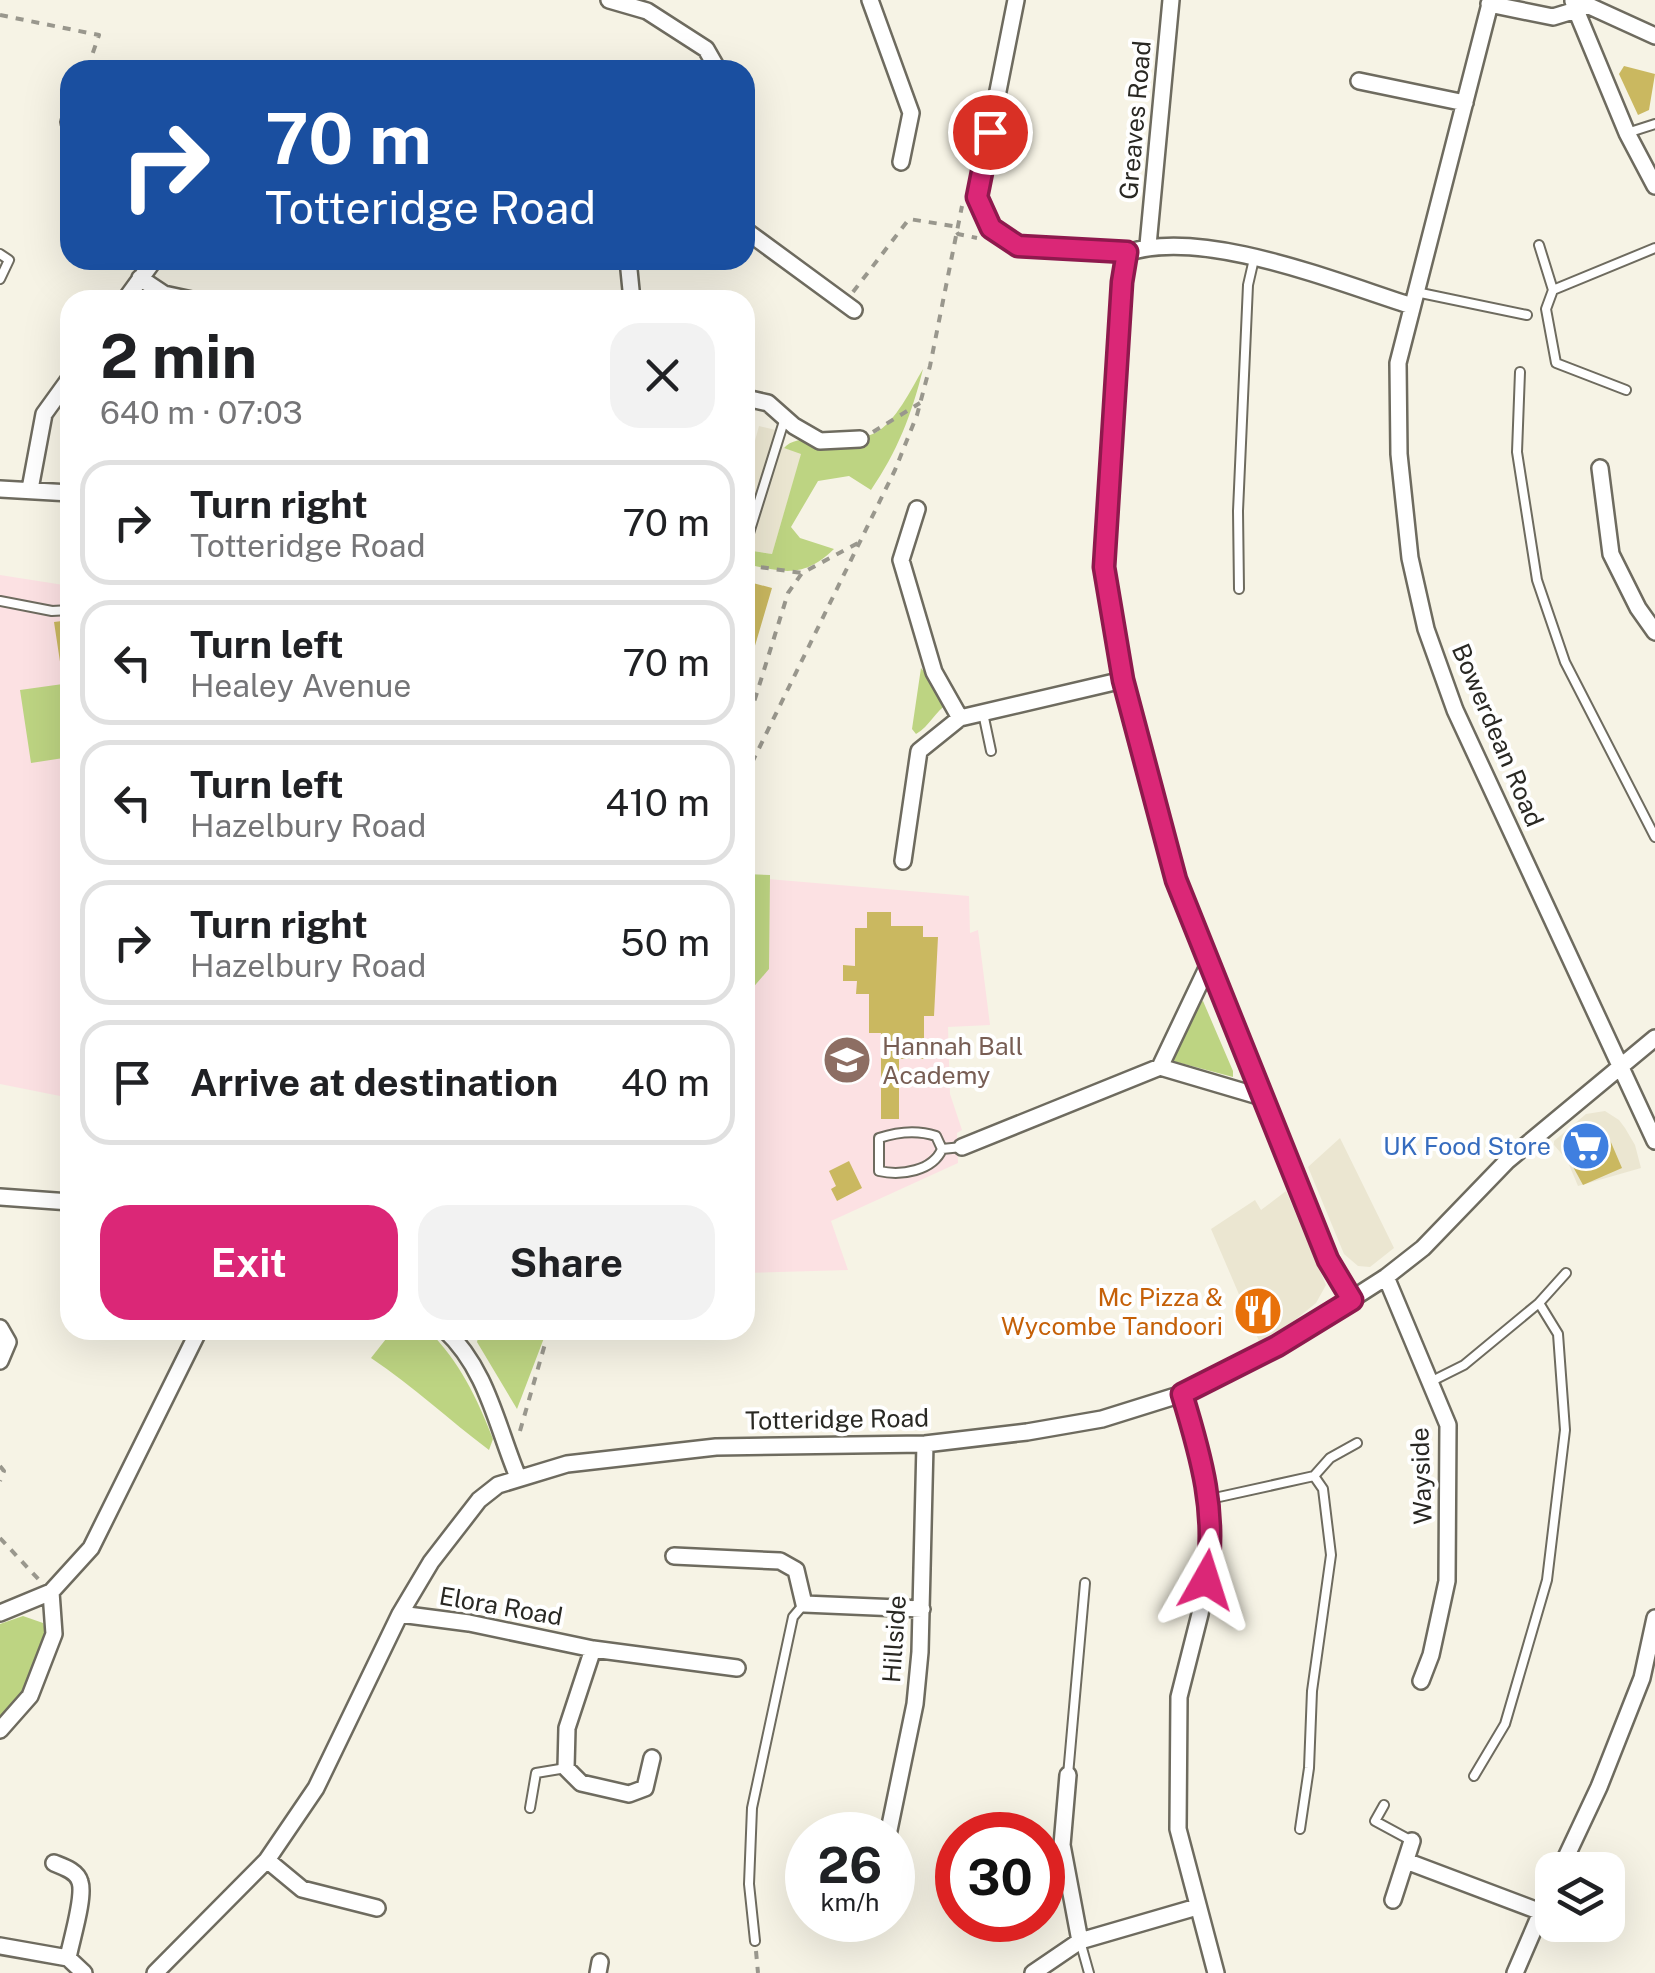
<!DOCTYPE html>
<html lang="en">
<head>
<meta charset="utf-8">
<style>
	body { margin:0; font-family:"Public Sans",sans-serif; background:#f2f2f2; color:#202124; height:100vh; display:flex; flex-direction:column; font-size:38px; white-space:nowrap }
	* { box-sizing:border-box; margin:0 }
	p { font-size:32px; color:#757577 }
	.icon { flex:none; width:55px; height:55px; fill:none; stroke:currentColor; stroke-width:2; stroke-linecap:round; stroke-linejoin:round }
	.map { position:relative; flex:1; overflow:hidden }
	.sheet { position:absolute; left:60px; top:290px; width:695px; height:1050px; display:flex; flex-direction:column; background:#fff; border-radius:30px; box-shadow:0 10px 40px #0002 }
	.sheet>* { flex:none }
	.top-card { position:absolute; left:60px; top:60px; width:695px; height:210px; border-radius:30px; box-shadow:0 10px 40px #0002; background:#1a4fa0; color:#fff; overflow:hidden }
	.buttons { position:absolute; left:1535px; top:1852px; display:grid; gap:20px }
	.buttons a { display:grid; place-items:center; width:90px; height:90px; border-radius:20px; background:#fff; box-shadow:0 10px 40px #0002; font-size:50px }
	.speed { position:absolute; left:785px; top:1812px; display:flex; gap:20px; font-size:50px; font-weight:700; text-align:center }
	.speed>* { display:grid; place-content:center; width:130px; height:130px; border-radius:50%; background:#fff; box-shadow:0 10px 40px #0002; line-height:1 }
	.speed small { font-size:25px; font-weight:400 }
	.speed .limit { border:15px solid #d22; background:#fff; color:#111 }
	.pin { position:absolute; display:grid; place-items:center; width:85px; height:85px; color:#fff; margin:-42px; border:5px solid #fff; border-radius:50%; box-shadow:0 2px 10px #0007 }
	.me { position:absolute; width:110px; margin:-55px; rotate:6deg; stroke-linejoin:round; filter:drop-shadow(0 0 8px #0008) }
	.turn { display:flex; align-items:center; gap:35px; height:210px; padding:0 40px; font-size:45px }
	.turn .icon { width:130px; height:130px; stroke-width:2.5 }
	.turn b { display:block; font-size:70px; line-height:85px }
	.round { display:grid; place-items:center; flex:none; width:105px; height:105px; border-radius:30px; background:#f2f2f2 }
	.overview { display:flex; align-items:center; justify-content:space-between; height:170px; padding:0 40px }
	h1 { font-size:60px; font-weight:700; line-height:75px }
	.action { display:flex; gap:20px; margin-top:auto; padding:20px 40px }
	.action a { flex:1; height:115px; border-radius:30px; background:#db2777; color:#fff; font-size:40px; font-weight:700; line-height:115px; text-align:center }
	.action a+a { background:#f2f2f2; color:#202124 }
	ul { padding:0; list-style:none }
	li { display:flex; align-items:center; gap:30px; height:125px; margin:0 20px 15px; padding:0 20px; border:5px solid #e0e0e0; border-radius:30px }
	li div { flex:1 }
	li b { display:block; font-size:38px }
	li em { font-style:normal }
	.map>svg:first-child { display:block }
	.built { fill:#ebe6d1 }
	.education { fill:#fce1e3 }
	.green { fill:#bdd482 }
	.building { fill:#cab860 }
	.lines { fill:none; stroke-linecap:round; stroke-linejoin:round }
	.service-casing { stroke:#6e6b5f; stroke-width:12 }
	.minor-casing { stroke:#6e6b5f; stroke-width:20 }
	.path { stroke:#99978d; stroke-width:4; stroke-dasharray:8 8; stroke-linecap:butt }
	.service { stroke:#fff; stroke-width:8 }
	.minor { stroke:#fff; stroke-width:15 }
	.route-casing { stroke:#8e194d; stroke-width:25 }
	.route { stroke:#db2777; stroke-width:18 }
	.labels { text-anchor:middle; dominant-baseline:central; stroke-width:8; stroke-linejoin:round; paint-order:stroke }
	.street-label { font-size:25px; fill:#292823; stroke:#fff }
	.education-label { font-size:25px; fill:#785e54; stroke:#fff; text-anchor:start }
	.shop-label { font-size:25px; fill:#366cbe; stroke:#fff; text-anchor:end }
	.food-label { font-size:25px; fill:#c56008; stroke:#fff; text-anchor:end }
</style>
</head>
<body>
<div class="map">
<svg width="1655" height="1973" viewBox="0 0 1655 1973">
	<rect width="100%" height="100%" fill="#f6f3e5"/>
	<path class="built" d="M759 426 776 430 784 448 802 453 772 554 753 551 745 544V477Z
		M1605 1111 1619 1120 1625 1128 1635 1145 1641 1168 1578 1186 1567 1160 1554 1145V1141L1586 1114Z
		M1340 1138 1394 1248 1370 1267 1358 1266 1344 1254 1308 1167Z
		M1286 1191 1326 1285 1316 1303 1290 1324 1259 1341 1211 1229 1255 1200 1261 1210Z"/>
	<path class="education" d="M0 575 70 586V1098L0 1084Z
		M745 877 969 896 970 933 978 930 990 1025 948 1027 950 1094 962 1130 957 1133 958 1163 831 1221 848 1270 745 1273Z"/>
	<path class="green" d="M923 369C912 414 897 452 871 490L849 476 818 481 791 527 800 538 834 549C803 579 783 572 745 564V558L753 551 772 554 801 454 784 448C798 430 846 447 875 433 896 422 911 389 923 369Z
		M921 668 949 703C935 711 930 726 916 734L912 729Z
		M70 683V757L31 763 20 690Z
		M745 874 770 875 769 969 745 997Z
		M1203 1001 1233 1071V1077L1173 1061C1175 1044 1192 1020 1198 1003Z
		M393 1330H428C460 1362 477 1398 493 1439L489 1450C449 1420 413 1386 371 1358Z
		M480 1330H547L517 1409 477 1342Z
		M23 1616 43 1623C54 1660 20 1698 0 1727V1624Z"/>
	<path class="building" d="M1624 66 1655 74 1649 110 1638 115 1619 74Z
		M753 583 772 588 749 666 745 665V609Z
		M70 620V675H62L54 622Z
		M867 912H891V926H923V937H938L934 1016H924V1059H899V1119H881V1033H869V994H856L857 981H843V965L855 966V928H867Z
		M1593 1134 1610 1140 1622 1168 1583 1185 1566 1154Z
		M849 1161 862 1188 837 1201 831 1189 836 1186 829 1171Z"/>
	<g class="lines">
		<g class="service-casing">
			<path id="service" d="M1627 133 1655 124
				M1539 245 1553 290
				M0 254 9 260 0 279
				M1416 292 1527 315
				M1520 372 1517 452 1537 580 1565 662 1655 837
				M1626 390 1556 363 1546 309 1553 290 1655 248
				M745 546 785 418
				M1239 589 1238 511 1248 285 1254 259
				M0 601 52 611 70 610
				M983 713 991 751
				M942 1149C933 1171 901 1176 879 1171V1138C897 1132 918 1130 936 1136L942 1149 962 1147
				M1539 1303 1566 1273
				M1432 1381 1464 1365 1539 1303 1558 1334 1565 1430 1547 1580 1505 1724 1474 1776
				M1314 1476 1330 1458 1357 1443
				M1210 1499 1314 1476 1323 1489 1331 1555 1312 1691 1309 1768 1300 1829
				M1068 1775 1085 1583
				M1384 1805 1375 1821 1412 1841
				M530 1808 536 1773 566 1768
				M755 1941 749 1884 752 1808 793 1617 804 1604
				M1080 1941 1089 1973"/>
		</g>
		<g class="minor-casing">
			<path id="minor" d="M609 0 647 11 706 49 718 70
				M870 0 911 113 901 162
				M1016 0 977 197 991 228 1018 246 1127 253
				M1491 0 1398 363 1399 454 1410 558 1426 629 1455 710 1655 1141
				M1573 1 1576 10 1587 5 1655 36
				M1489 4 1553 17 1576 10 1627 133 1655 186
				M1359 81 1465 103
				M69 122H70
				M745 230 854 310
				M1148 245 1171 0
				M628 260 632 300
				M140 278 164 294 192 300
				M125 300 154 260
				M745 401 746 398 768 403 794 426 820 441 860 439
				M1600 468 1611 554 1638 608 1655 632
				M0 489 70 493
				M30 489 44 414 70 378
				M917 509 901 560 934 672 960 718
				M903 861 919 751 960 718 1123 680
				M1160 1067 1265 1098
				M962 1147 1160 1067 1208 966
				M0 1197 70 1202
				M1386 1277 1448 1425 1447 1581 1431 1655 1421 1681
				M1352 1300 1328 1260 1176 881 1123 680 1104 567 1122 282 1127 253C1202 227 1336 282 1412 306
				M0 1328 8 1342 0 1361
				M445 1330C487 1369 497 1427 518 1477
				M1182 1394 1210 1499 1212 1546 1200 1614 1179 1697 1178 1829 1216 1973
				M674 1556 780 1561 796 1570 804 1604 922 1609
				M0 1613 51 1592 91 1548 199 1330
				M400 1614 469 1623 593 1649 737 1668
				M593 1649 567 1728 566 1768 581 1783 629 1794 645 1788 652 1758
				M0 1730 30 1696 54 1634 51 1592
				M1068 1775 1062 1845 1080 1941
				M888 1835 915 1704 920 1652 925 1444
				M267 1860 302 1889 377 1908
				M1406 1861 1541 1912
				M54 1863C64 1867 77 1871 80 1882 85 1897 71 1941 68 1958
				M1560 1870 1599 1787 1642 1678 1655 1618
				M1393 1900 1412 1841
				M0 1946 68 1958 84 1973
				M155 1973 267 1860 316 1788 400 1614 431 1562 479 1500 498 1485 567 1464 716 1447 925 1444 1027 1432 1102 1419 1182 1394 1277 1347 1386 1277 1423 1248 1507 1161 1655 1038
				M598 1973 600 1962
				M1033 1973 1080 1941 1197 1907
				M1515 1973 1552 1887"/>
		</g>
		<path class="path" d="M0 15 99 35 87 70
			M853 292 909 219 953 226 958 234 977 238
			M873 432 920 403
			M745 565 802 573
			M745 731 788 593 802 573 858 543
			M745 777 895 470 917 415 930 366 962 206
			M520 1431 549 1330
			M0 1466 4 1471 0 1481
			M0 1538 41 1582
			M756 1951 758 1973"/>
		<use href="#service" class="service"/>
		<use href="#minor" class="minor"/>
	</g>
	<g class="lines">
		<g class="route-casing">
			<path id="route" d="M990 132 977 197 991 228 1018 246 1127 252 1122 282 1104 567 1123 680 1176 880 1328 1260 1352 1300 1277 1346 1182 1394C1201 1456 1218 1515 1206 1580"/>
		</g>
		<use href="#route" class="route"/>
	</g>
	<defs>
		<g id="school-disc" transform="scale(2.5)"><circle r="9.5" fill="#8d6e63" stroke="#fff"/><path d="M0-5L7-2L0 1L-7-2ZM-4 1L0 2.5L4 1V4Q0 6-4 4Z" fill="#fff"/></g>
		<g id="supermarket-disc" transform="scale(2.5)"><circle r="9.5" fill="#3f7fe0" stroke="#fff"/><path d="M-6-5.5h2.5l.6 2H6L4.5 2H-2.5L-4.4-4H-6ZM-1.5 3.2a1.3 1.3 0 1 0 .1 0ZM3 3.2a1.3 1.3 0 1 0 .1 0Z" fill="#fff"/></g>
		<g id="restaurant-disc" transform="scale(2.5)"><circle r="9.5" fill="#e8710a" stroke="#fff"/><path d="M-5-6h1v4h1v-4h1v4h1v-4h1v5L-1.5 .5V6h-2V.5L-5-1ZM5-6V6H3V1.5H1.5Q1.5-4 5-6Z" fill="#fff"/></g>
	</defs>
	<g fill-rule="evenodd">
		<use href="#school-disc" x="847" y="1060"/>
		<use href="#supermarket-disc" x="1586" y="1146"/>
		<use href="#restaurant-disc" x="1258" y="1311"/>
	</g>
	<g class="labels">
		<g class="street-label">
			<text transform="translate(1135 120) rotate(-85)">Greaves Road</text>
			<text transform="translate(1498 735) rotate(67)">Bowerdean Road</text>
			<text transform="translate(837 1419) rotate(-1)">Totteridge Road</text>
			<text transform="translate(1421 1476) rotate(-92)">Wayside</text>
			<text transform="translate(501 1606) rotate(10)">Elora Road</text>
			<text transform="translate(894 1639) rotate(-86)">Hillside</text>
		</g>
		<g class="education-label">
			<text x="882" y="1046">Hannah Ball<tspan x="882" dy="29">Academy</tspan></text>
		</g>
		<g class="shop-label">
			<text x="1551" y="1146">UK Food Store</text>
		</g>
		<g class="food-label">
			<text x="1223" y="1297">Mc Pizza &amp;<tspan x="1223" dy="29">Wycombe Tandoori</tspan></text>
		</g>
	</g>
</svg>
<div class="buttons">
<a><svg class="icon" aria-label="layers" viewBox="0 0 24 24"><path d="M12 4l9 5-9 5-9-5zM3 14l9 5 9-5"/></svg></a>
</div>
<div class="speed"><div>26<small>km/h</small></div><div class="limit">30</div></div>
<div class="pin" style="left:990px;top:132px;background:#d93025"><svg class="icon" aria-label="arrive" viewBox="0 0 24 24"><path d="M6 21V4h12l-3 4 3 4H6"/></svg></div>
<svg class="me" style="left:1206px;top:1580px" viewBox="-20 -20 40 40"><path d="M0-17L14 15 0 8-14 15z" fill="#db2777" stroke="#fff" stroke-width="4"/></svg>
<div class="top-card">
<div class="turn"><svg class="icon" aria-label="right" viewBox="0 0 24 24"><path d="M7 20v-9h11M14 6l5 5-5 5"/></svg><div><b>70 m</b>Totteridge Road</div></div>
</div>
<section class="sheet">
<div class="overview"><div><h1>2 min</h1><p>640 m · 07:03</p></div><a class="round"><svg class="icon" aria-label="close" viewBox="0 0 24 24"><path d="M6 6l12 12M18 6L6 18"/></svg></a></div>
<ul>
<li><svg class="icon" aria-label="right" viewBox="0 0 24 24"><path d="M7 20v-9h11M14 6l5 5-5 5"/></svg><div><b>Turn right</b><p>Totteridge Road</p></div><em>70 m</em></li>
<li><svg class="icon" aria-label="left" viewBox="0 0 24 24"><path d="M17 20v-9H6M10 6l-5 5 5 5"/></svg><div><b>Turn left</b><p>Healey Avenue</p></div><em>70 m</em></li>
<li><svg class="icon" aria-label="left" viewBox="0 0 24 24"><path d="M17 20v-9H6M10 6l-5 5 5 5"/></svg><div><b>Turn left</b><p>Hazelbury Road</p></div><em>410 m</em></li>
<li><svg class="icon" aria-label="right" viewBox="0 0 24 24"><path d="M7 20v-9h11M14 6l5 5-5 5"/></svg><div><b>Turn right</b><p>Hazelbury Road</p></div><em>50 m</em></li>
<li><svg class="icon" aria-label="arrive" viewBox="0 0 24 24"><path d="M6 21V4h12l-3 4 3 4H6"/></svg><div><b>Arrive at destination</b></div><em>40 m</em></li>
</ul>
<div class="action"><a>Exit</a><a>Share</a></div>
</section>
</div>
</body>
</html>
